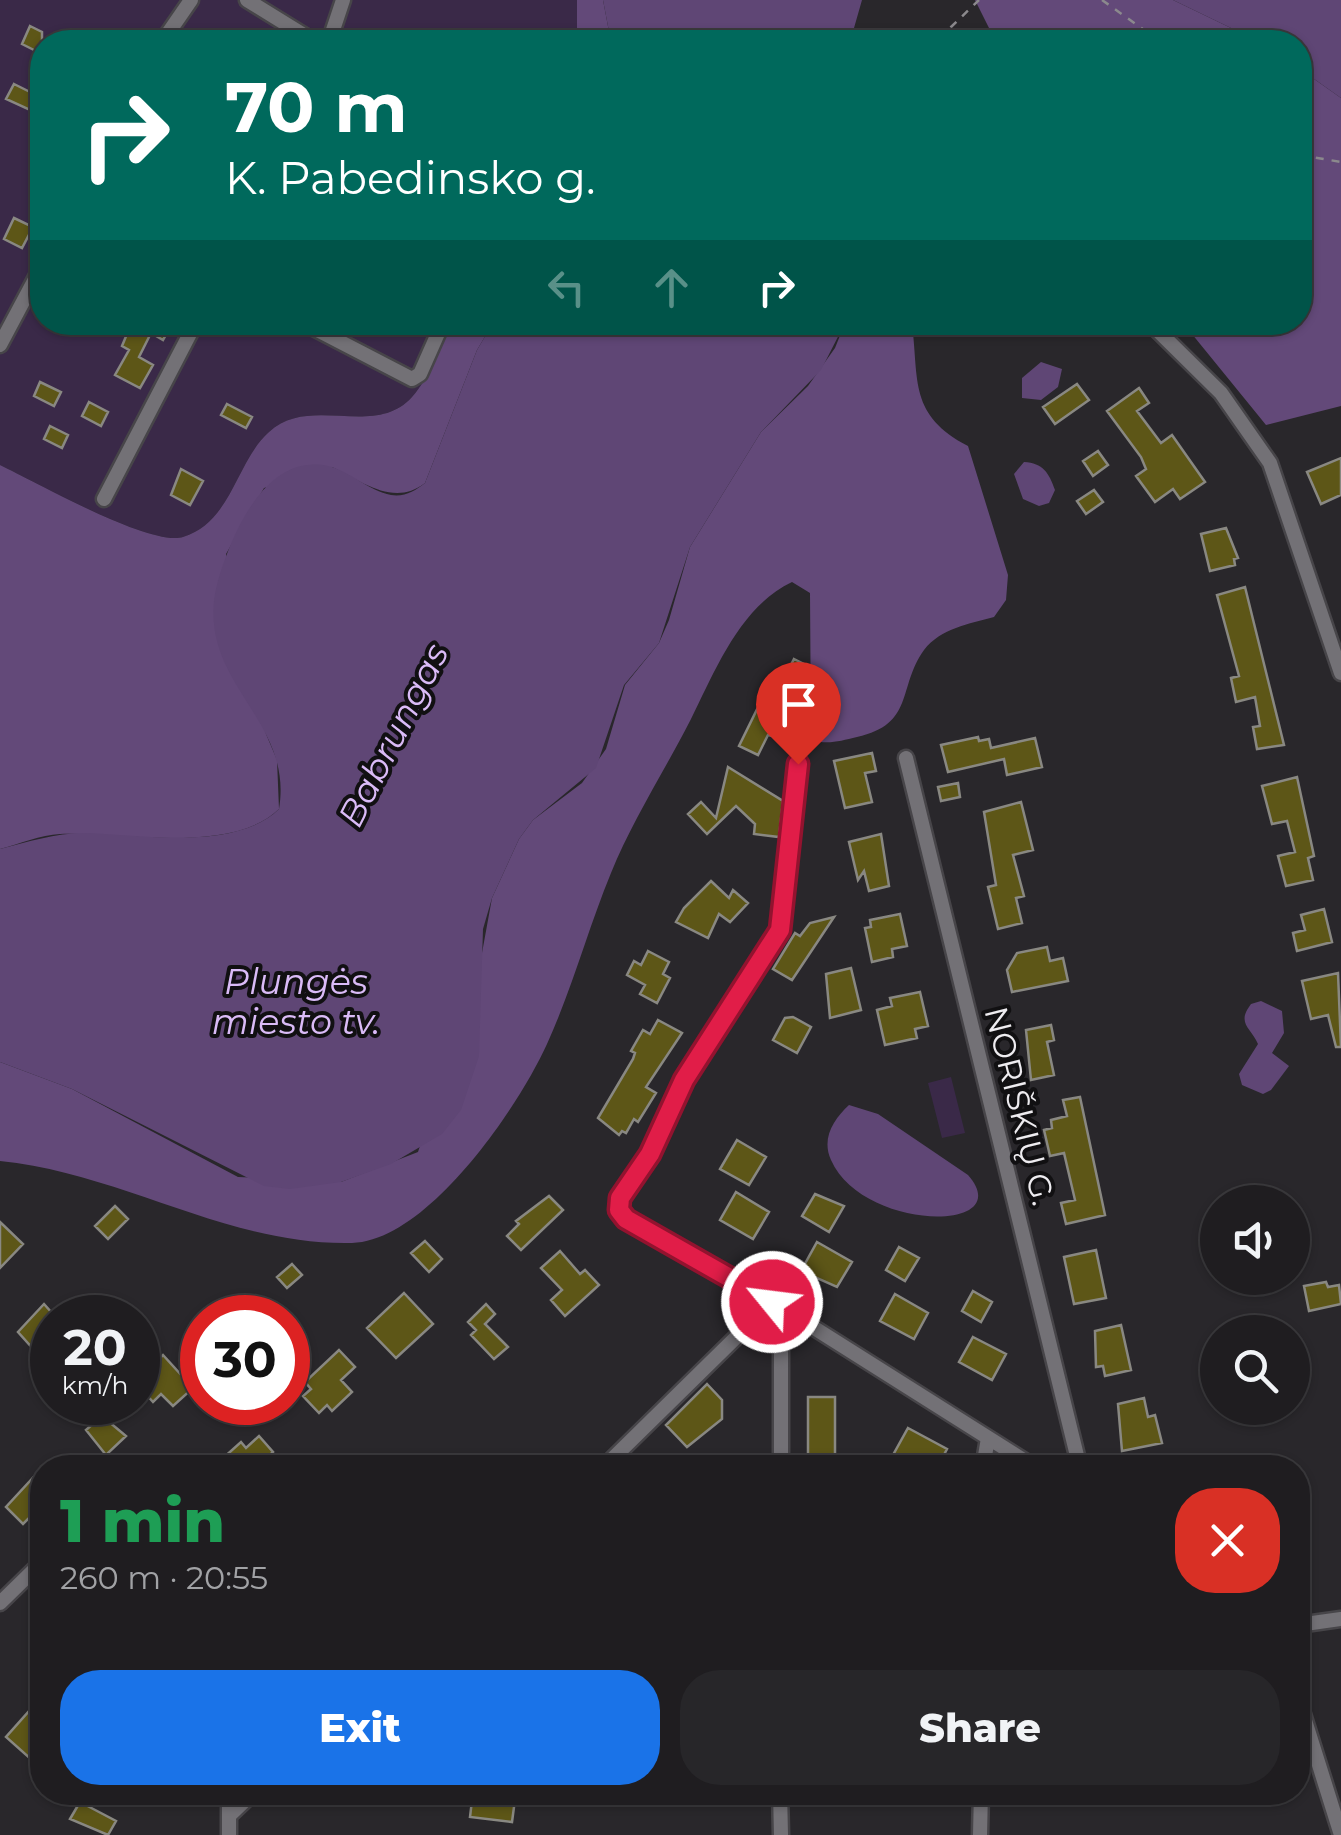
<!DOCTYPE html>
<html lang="en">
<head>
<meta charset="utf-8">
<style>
	body { margin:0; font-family:Montserrat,sans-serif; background:#272629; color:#f1f3f6; height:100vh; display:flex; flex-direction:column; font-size:38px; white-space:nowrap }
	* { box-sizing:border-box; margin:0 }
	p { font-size:32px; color:#a1a2a5 }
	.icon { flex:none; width:55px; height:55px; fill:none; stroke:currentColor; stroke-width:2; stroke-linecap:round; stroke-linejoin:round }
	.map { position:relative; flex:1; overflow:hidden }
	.side { position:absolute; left:30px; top:1455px; width:1280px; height:350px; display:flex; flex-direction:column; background:#1f1d20; border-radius:40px; box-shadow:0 2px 8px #0004,0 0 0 2px #3c3b3e }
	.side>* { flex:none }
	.top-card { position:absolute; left:30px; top:30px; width:1282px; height:305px; border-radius:40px; box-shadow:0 2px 8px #0004,0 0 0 2px #3c3b3e; background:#00695c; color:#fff; overflow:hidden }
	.tools { position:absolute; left:1200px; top:1185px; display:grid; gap:20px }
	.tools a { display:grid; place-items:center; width:110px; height:110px; border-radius:50%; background:#1f1d20; box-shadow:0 2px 8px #0004,0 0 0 2px #3c3b3e; font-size:50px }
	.speed { position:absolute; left:30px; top:1295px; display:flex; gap:20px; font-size:50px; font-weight:700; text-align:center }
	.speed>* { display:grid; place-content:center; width:130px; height:130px; border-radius:50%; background:#1f1d20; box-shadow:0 2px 8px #0004,0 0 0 2px #3c3b3e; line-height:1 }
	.speed small { font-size:25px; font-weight:400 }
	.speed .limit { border:15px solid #d22; background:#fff; color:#111 }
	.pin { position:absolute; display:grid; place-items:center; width:85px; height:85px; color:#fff; margin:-102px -42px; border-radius:50% 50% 50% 0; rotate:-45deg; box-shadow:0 0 10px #0007 }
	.pin .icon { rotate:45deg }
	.me { position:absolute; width:110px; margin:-55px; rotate:299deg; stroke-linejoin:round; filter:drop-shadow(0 0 8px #0008) }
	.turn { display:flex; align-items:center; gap:35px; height:210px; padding:0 30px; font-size:45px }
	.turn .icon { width:130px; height:130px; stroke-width:2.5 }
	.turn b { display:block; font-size:70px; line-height:85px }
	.lanes { display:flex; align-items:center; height:95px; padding:0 30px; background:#0003; justify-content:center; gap:50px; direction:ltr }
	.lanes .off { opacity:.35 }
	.round { display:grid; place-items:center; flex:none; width:105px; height:105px; border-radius:40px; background:#272629 }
	.overview { display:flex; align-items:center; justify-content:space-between; height:170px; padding:0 30px }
	h1 { font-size:60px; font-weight:800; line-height:75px; color:#1e9e55 }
	.action { display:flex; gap:20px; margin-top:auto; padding:20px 30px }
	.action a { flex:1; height:115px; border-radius:40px; background:#1a73e8; color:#fff; font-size:40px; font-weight:800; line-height:115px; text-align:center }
	.action a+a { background:#272629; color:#f1f3f6 }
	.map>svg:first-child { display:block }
	.green { fill:#3a2948 }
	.forest { fill:#634979 }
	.water { fill:#5f4675 }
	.building { fill:#5d5617; stroke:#898882; stroke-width:2.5 }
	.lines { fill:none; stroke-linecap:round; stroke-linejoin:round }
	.street-casing { stroke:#474549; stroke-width:19 }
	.path { stroke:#8b898d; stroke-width:2.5; stroke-dasharray:8 8; stroke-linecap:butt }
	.street { stroke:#737176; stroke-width:14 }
	.route-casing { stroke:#92132f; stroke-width:25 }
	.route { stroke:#e11d48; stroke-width:18 }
	.labels { text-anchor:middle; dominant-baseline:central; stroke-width:8; stroke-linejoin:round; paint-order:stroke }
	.street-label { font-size:32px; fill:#eeecf0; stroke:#111012 }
	.water-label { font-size:35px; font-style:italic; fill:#dabbf7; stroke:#111012 }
</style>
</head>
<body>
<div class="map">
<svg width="1341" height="1835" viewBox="0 0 1341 1835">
	<rect width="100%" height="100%" fill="#29272b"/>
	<path class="green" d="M0 0H577V42H42V322L452 323C440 346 430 377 412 397 374 439 310 394 269 432 236 461 232 522 183 537 150 547 36 482 0 465Z
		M951 1077 965 1133 942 1138 928 1083Z"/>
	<path class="forest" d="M577 0H603L611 42H577Z
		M975 0H1173L1260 42H996Z
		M1300 69 1341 98V406L1266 425 1183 323 1300 322Z
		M452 323H493L477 350 425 483C394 507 363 482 332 467L264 488 226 554 266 734 277 760 279 809C232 855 120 832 60 834 41 835 19 844 0 849V465C36 482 150 547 183 537 232 522 236 461 269 432 310 394 374 439 412 397 430 377 440 346 452 323Z
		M845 323H912C919 382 909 415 968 446L1008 575 1006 600 994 617C969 624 941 628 924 650 897 688 915 724 857 737 840 741 828 745 811 740L810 593 792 582C740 607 716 669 691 719 665 770 632 821 611 873 588 929 572 989 547 1044 519 1106 428 1241 352 1243 228 1246 122 1173 0 1161V1062L72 1089 238 1177 341 1182 418 1152 480 964 492 898 519 839 533 820 582 783 606 749 625 685 659 643 669 620 690 547 761 432 808 386 835 348Z"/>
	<path class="water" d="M603 0H862L850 42H611Z
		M1173 0H1341V98L1300 69V42H1260Z
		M493 323H845L821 370 761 432 690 547 659 643 624 685 596 768 533 820 519 839 492 898 483 929 479 1056 461 1110 442 1134 391 1164 341 1182 290 1189 264 1186 72 1089 0 1062V849C28 842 55 833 84 833 138 834 235 852 279 809 295 714 186 679 220 574 235 527 268 453 328 466 350 471 369 491 391 495 405 497 415 491 425 483L477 350Z
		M1041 362 1062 369 1058 387 1041 400 1022 398V378Z
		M1024 462C1043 463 1049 473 1055 490L1049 503 1039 506 1023 499 1014 474Z
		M1261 1001 1282 1011 1284 1033 1272 1053 1289 1066 1271 1090 1263 1094 1242 1085 1239 1074 1258 1044C1251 1027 1236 1024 1251 1004Z
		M849 1105 878 1114 968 1175C1019 1233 863 1232 831 1160 821 1138 834 1119 849 1105Z"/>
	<path class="building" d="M30 26 42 32V54L22 44Z
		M14 84 38 96 30 110 6 99Z
		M14 218 33 227 22 248 4 239Z
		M132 322H173L163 340 151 333 139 357 153 365 140 388 115 375 129 350 122 346Z
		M40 382 61 392 54 406 34 396Z
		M1077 384 1089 400 1055 424 1043 407Z
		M1139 388 1149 403 1137 411 1161 443 1172 435 1205 482 1180 499 1173 489 1155 502 1136 476 1146 469 1141 457 1107 411Z
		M89 402 108 412 101 426 82 416Z
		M227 404 252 417 246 428 221 415Z
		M50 426 68 435 62 448 44 439Z
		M1098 451 1108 465 1093 476 1083 461Z
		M1341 458V495L1321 504 1307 472Z
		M181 469 203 481 190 505 171 495Z
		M1094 490 1103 502 1086 514 1077 501Z
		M1226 528 1238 558 1234 559 1235 565 1210 571 1201 534Z
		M1245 587 1284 745 1257 749 1253 727 1260 726 1255 697 1236 702 1231 678 1239 676 1217 595Z
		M794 659 806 665 801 742 768 735 758 755 739 746 768 687 777 692Z
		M978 737 979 741 989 739 991 748 1035 738 1042 767 1007 775 1004 759 948 772 941 745Z
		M872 753 876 771 865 773 872 802 845 808 834 761Z
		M728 767 783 801 779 837 754 834 755 824 736 806 707 834 688 814 701 802 716 818Z
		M1297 777 1314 856 1308 858 1313 880 1286 886 1278 856 1295 852 1287 821 1272 824 1262 786Z
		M958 783 960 797 941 801 938 787Z
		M1021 802 1033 850 1013 855 1024 896 1016 898 1022 923 998 929 988 887 996 885 984 812Z
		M881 834 889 886 869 891 864 871 858 880 849 842Z
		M711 881 729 898 733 890 748 903 730 922 719 914 708 938 676 922 684 908Z
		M1324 909 1332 942 1297 951 1293 933 1305 930 1301 915Z
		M900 914 907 946 892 949 893 957 872 962 865 928 871 927 870 920Z
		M834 917 792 980 773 969 795 933 800 936 810 923Z
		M1047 947 1050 961 1063 958 1068 981 1012 992 1007 970 1017 953Z
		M648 951 669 962 663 974 670 978 657 1003 640 994 645 985 627 975 634 961 641 965Z
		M851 968 861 1010 830 1018 826 974Z
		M1338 973 1341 1047H1336L1328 1015 1311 1019 1302 981Z
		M920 992 928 1026 915 1029 917 1038 885 1045 877 1010 892 1006 890 998Z
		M793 1017 811 1027 797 1053 773 1040 785 1018Z
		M658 1020 682 1033 646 1087 656 1093 638 1122 634 1119 626 1133 622 1131 619 1135 598 1118 633 1059 635 1053 631 1051 643 1030 650 1034Z
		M1051 1025 1054 1040 1047 1042 1054 1075 1031 1080 1026 1030Z
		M1080 1097 1105 1215 1066 1224 1061 1203 1075 1200 1064 1153 1050 1156 1044 1130 1052 1128 1051 1120 1067 1116 1063 1100Z
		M737 1140 766 1157 749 1185 720 1169Z
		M736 1192 769 1212 753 1239 720 1220Z
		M815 1194 844 1206 829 1232 802 1216Z
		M549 1196 563 1210 521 1250 507 1236 519 1224 516 1221Z
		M115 1206 128 1219 108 1239 95 1226Z
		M0 1222 23 1244 0 1268Z
		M425 1241 442 1259 429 1272 411 1253Z
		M817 1242 852 1262 837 1287 801 1271Z
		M899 1247 919 1258 905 1281 886 1270Z
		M1096 1250 1106 1298 1074 1304 1064 1257Z
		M560 1251 580 1274 585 1270 599 1285 565 1316 551 1300 562 1290 541 1268Z
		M292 1264 302 1275 287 1288 277 1277Z
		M1326 1282 1328 1287 1339 1285 1341 1304 1309 1311 1304 1286Z
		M973 1291 992 1302 981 1322 962 1311Z
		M404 1293 433 1324 396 1358 367 1328Z
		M895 1294 928 1313 914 1339 880 1321Z
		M44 1304 52 1313V1354L44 1361 18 1332Z
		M486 1304 495 1314 485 1324 508 1347 494 1359 471 1335 476 1330 468 1322Z
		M1121 1325 1131 1370 1105 1376 1103 1366 1096 1367 1095 1331Z
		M973 1337 1006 1354 992 1380 959 1362Z
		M339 1350 355 1367 341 1380 352 1392 332 1411 327 1405 319 1413 303 1396 311 1389 305 1382Z
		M163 1355 193 1388 173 1406 161 1394 153 1402 138 1385V1379Z
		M707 1384 722 1400V1419L687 1447 666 1425Z
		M808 1397H835V1468H808Z
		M1144 1398 1148 1417 1155 1415 1162 1443 1122 1451 1118 1404Z
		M102 1416 126 1436 106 1455 86 1430Z
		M908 1428 947 1449 937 1468H915L893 1455Z
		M259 1436 273 1452 256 1468H212L241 1442 246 1448Z
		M42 1468V1517L36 1511 23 1524 6 1507Z
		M30 1710 42 1719V1769L6 1737Z
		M473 1792H516L512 1822 470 1817Z
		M80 1802 116 1821 108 1835 70 1819Z"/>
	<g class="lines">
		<g class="street-casing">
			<path id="street" d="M247 0 315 42
				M162 42 191 0
				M329 42 343 0
				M302 322 412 379 420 374 443 322
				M1152 325 1221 393 1270 463 1341 673
				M0 345 42 266
				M104 499 196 322
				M906 758 1080 1468
				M798 764 780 930 685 1080 650 1154 620 1197 619 1210 626 1219 781 1307 1036 1468
				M603 1468 772 1302
				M781 1468V1307
				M983 1468 988 1438
				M0 1603 42 1562
				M1298 1625 1341 1619
				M1298 1698 1341 1835
				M780 1792 781 1835
				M231 1814 254 1792
				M229 1835V1792
				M980 1835 981 1792"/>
		</g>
		<path class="path" d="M1102 0 1161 42
			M944 42 951 27 979 0
			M1300 155 1341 162"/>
		<use href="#street" class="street"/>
	</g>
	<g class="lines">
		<g class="route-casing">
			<path id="route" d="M772 1302 626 1219 619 1210 620 1198 650 1154 684 1080 780 930 798 764"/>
		</g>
		<use href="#route" class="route"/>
	</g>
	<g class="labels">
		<g class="street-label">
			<text transform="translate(1020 1106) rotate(76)">NORIŠKIŲ G.</text>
		</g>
		<g class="water-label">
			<text transform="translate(393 735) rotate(-63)">Babrungas</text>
			<text x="296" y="981">Plungės<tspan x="296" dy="40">miesto tv.</tspan></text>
		</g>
	</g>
</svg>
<div class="tools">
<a><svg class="icon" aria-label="sound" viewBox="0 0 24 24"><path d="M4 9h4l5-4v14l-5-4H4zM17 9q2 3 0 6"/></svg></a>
<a><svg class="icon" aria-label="search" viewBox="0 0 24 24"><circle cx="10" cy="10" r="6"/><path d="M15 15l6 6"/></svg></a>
</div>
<div class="speed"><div>20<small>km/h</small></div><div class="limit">30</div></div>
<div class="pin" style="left:798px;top:764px;background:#d93025"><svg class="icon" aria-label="arrive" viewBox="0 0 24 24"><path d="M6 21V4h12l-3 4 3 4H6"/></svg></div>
<svg class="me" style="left:772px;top:1302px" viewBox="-20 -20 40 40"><circle r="17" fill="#e11d48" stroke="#fff" stroke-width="3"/><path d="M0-11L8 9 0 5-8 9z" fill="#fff"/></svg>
<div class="top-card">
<div class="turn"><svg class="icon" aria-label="right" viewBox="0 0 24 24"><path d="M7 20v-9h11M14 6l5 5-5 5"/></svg><div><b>70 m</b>K. Pabedinsko g.</div></div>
<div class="lanes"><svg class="icon off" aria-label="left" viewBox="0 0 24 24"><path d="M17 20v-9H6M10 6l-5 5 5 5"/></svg><svg class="icon off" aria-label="ahead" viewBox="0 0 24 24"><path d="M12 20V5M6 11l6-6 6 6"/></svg><svg class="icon" aria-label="right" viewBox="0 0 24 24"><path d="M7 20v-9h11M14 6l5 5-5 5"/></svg></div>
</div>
<section class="side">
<div class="overview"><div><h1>1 min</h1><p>260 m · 20:55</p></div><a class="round" style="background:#d93025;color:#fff"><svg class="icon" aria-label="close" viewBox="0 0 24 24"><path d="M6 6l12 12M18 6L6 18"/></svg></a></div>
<div class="action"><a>Exit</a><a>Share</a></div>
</section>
</div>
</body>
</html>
